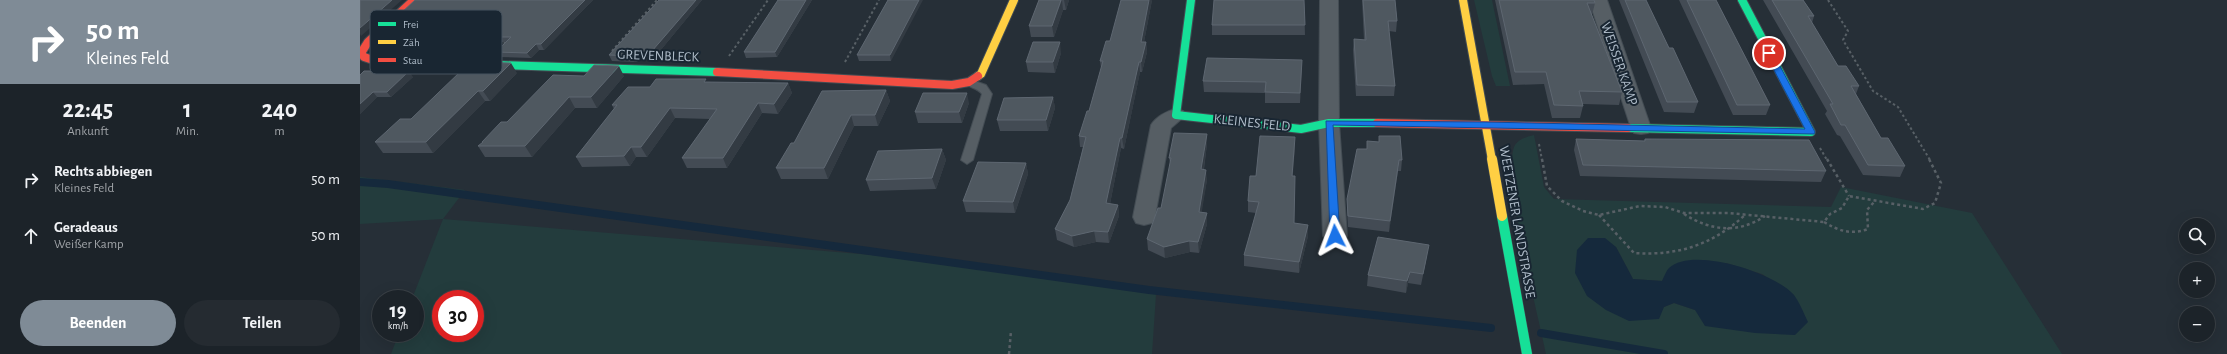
<!DOCTYPE html>
<html lang="de">
<head>
<meta charset="utf-8">
<style>
	body { margin:0; font-family:"Alegreya Sans",sans-serif; background:#252b31; color:#f1f3f6; height:100vh; display:flex; flex-direction:column; font-size:15px; white-space:nowrap }
	* { box-sizing:border-box; margin:0 }
	p { font-size:13px; color:#a0a4a8 }
	.icon { flex:none; width:22px; height:22px; fill:none; stroke:currentColor; stroke-width:2; stroke-linecap:round; stroke-linejoin:round }
	.map { position:relative; flex:1; overflow:hidden }
	.drawer { display:flex; flex-direction:column; background:#1c2329; width:360px }
	.drawer>* { flex:none }
	.guide { background:#7f8b96; color:#fff; overflow:hidden }
	.controls { position:absolute; left:1819px; top:218px; display:grid; gap:8px }
	.controls a { display:grid; place-items:center; width:36px; height:36px; border-radius:50%; background:#1c2329; box-shadow:0 4px 16px #0002,0 0 0 1px #3a4046; font-size:20px }
	.speed { position:absolute; left:12px; top:290px; display:flex; gap:8px; font-size:20px; font-weight:700; text-align:center }
	.speed>* { display:grid; place-content:center; width:52px; height:52px; border-radius:50%; background:#1c2329; box-shadow:0 4px 16px #0002,0 0 0 1px #3a4046; line-height:1 }
	.speed small { font-size:10px; font-weight:400 }
	.speed .limit { border:6px solid #d22; background:#fff; color:#111 }
	.pin { position:absolute; display:grid; place-items:center; width:34px; height:34px; color:#fff; margin:-17px; border:2px solid #fff; border-radius:50%; box-shadow:0 1px 4px #0007 }
	.me { position:absolute; width:44px; margin:-22px; rotate:357deg; stroke-linejoin:round; filter:drop-shadow(0 0 3px #0008) }
	.turn { display:flex; align-items:center; gap:14px; height:84px; padding:0 20px; font-size:18px }
	.turn .icon { width:52px; height:52px; stroke-width:2.5 }
	.turn b { display:block; font-size:28px; line-height:34px }
	.eta { display:flex; justify-content:space-evenly; align-items:center; height:68px; text-align:center }
	.eta b { font-size:24px; font-weight:700; line-height:28px }
	.primary-button { display:flex; gap:8px; margin-top:auto; padding:8px 20px }
	.primary-button a { flex:1; height:46px; border-radius:24px; background:#7f8b96; color:#fff; font-size:16px; font-weight:700; line-height:46px; text-align:center }
	.primary-button a+a { background:#252b31; color:#f1f3f6 }
	ul { padding:0; list-style:none }
	li { display:flex; align-items:center; gap:12px; height:56px; padding:0 20px }
	li div { flex:1 }
	li b { display:block; font-size:15px }
	li em { font-style:normal }
	main { display:flex; flex:1; min-height:0 }
	.map>svg:first-child { display:block }
	.green { fill:#233c3d; fill-rule:evenodd }
	.water { fill:#15293c }
	.lines { fill:none; stroke-linecap:round; stroke-linejoin:round }
	.stream { stroke:#15293c; stroke-width:8 }
	.lane-casing { stroke:#434c53; stroke-width:2 }
	.street-casing { stroke:#434c53; stroke-width:2 }
	.fast-far1-casing { stroke:#434c53; stroke-width:10 }
	.fast-casing { stroke:#434c53; stroke-width:11 }
	.slow-far1-casing { stroke:#434c53; stroke-width:10 }
	.slow-casing { stroke:#434c53; stroke-width:11 }
	.jam-casing { stroke:#434c53; stroke-width:10 }
	.path-far1 { stroke:#586066; stroke-width:2; stroke-dasharray:2.5 2.5; stroke-linecap:butt }
	.path { stroke:#586066; stroke-width:2.5; stroke-dasharray:3 3; stroke-linecap:butt }
	.lane { fill:#565e64; fill-rule:evenodd }
	.street { fill:#565e64; fill-rule:evenodd }
	.fast-far1 { stroke:#16e098; stroke-width:8 }
	.fast { stroke:#16e098; stroke-width:10 }
	.slow-far1 { stroke:#ffcf43; stroke-width:8 }
	.slow { stroke:#ffcf43; stroke-width:10 }
	.jam { stroke:#f24e42; stroke-width:8 }
	.wall { fill:#434b54 }
	.shaded-wall { fill:#333b43 }
	.building { fill:#4f5860; stroke:#5e6771 }
	.route { fill:#1a73e8; stroke:#114b97 }
	.labels { text-anchor:middle; dominant-baseline:central; stroke-width:4; stroke-linejoin:round; paint-order:stroke }
	.street-label { font-size:14px; fill:#afbcc9; stroke:#192632 }
	.key { fill:#192632; stroke:#46535f; stroke-width:1 }
	.key-label { font-size:11px; fill:#afbcc9 }
</style>
</head>
<body>
<main>
<section class="drawer">
<div class="guide">
<div class="turn"><svg class="icon" aria-label="right" viewBox="0 0 24 24"><path d="M7 20v-9h11M14 6l5 5-5 5"/></svg><div><b>50 m</b>Kleines Feld</div></div>
</div>
<div class="eta">
<div><b>22:45</b><p>Ankunft</p></div>
<div><b>1</b><p>Min.</p></div>
<div><b>240</b><p>m</p></div>
</div>
<ul>
<li><svg class="icon" aria-label="right" viewBox="0 0 24 24"><path d="M7 20v-9h11M14 6l5 5-5 5"/></svg><div><b>Rechts abbiegen</b><p>Kleines Feld</p></div><em>50 m</em></li>
<li><svg class="icon" aria-label="ahead" viewBox="0 0 24 24"><path d="M12 20V5M6 11l6-6 6 6"/></svg><div><b>Geradeaus</b><p>Weißer Kamp</p></div><em>50 m</em></li>
</ul>
<div class="primary-button"><a>Beenden</a><a>Teilen</a></div>
</section>
<div class="map">
<svg width="1867" height="354" viewBox="0 0 1867 354">
	<rect width="100%" height="100%" fill="#262f37"/>
	<path class="green" d="M1114 0H1132L1150 86H1136L1132 76Z
		M1174 135 1184 187 1194 199 1471 207 1481 187 1612 213 1702 354H1186C1178 315 1143 178 1154 147 1158 139 1166 137 1174 135ZM1228 238 1256 247 1273 279 1302 281 1310 268 1366 263 1402 274 1434 295 1335 310 1314 303 1304 307Z
		M0 177 105 190 83 219 524 256 796 294 792 354H31L39 333H55V299H52L83 219 0 224ZM81 299H115V333H81Z"/>
	<path class="water" d="M1228 238H1245L1256 247 1273 279 1302 281C1304 277 1306 271 1309 268 1333 246 1415 273 1434 295 1440 303 1444 314 1448 322L1435 335 1395 333 1345 326 1335 310 1314 303 1304 307 1299 319 1269 321 1246 310 1227 296 1215 273 1217 250Z"/>
	<g class="lines">
		<path class="stream" d="M0 182 28 184 789 290 1131 328
			M1181 333 1304 354"/>
		<g class="lane-casing">
			<path id="lane" d="M609 79 626 85 632 94 613 160 607 164 601 160 622 94C617 87 608 88 604 82L605 80Z"/>
		</g>
		<g class="street-casing">
			<path id="street" d="M960 0H978L979 123 987 236 983 242 975 244 967 242 963 236 959 123Z
				M1229 0H1247L1291 128 1288 133 1281 134 1274 133 1271 128Z
				M816 109 823 111 826 115 811 128 795 217 792 223 784 225 776 223 773 217 791 125C796 117 806 111 816 109Z"/>
		</g>
		<g class="fast-far1-casing">
			<path id="fast-far1" d="M831 0 816 115 941 129 969 123H1017
				M138 65 357 72
				M1268 128 1451 132 1382 0"/>
		</g>
		<g class="fast-casing">
			<path id="fast" d="M1142 216 1167 354"/>
		</g>
		<g class="slow-far1-casing">
			<path id="slow-far1" d="M1103 0 1132 160
				M618 76 621 74 654 0"/>
		</g>
		<g class="slow-casing">
			<path id="slow" d="M1132 159 1142 216"/>
		</g>
		<g class="jam-casing">
			<path id="jam" d="M54 0 8 42 1 53 4 57 16 61 138 65
				M357 72 592 85 609 82 618 76
				M1017 123 1268 128"/>
		</g>
		<path class="path-far1" d="M1468 0 1488 31 1483 40 1513 91 1538 107 1570 160
			M71 44 84 33
			M140 47 148 40
			M252 51 297 0
			M369 56 408 0
			M485 62 519 0
			M1179 144 1182 160
			M1460 148 1467 160"/>
		<path class="path" d="M1182 159 1187 186 1202 201 1223 211 1239 215 1280 206 1305 207 1324 213H1368L1464 222 1470 214 1482 208 1489 196 1563 209 1575 203 1581 183 1569 159
			M1467 159 1489 196
			M1324 214C1351 231 1378 234 1405 216
			M1239 215 1274 253C1318 256 1352 245 1385 215
			M1464 222C1479 231 1491 235 1508 229L1507 210 1515 201
			M649 354 651 331"/>
		<use href="#lane" class="lane"/>
		<use href="#street" class="street"/>
		<use href="#fast-far1" class="fast-far1"/>
		<use href="#fast" class="fast"/>
		<use href="#slow-far1" class="slow-far1"/>
		<use href="#slow" class="slow"/>
		<use href="#jam" class="jam"/>
	</g>
	<path class="wall" d="M55 0H233L184 50H179L171 58 139 57 136 52 146 42H86L82 37 84 35 27 36 23 30Z
		M299 0H342L295 57H281L277 62 252 61 249 55Z
		M418 0H452L417 57 386 58 384 52Z
		M528 0 531 61H499L497 55Z
		M679 0H709L706 10H703L694 37H671L669 26Z
		M792 0 784 42H786L787 52 782 72H780L764 149 761 148 750 204 758 205 759 216 749 243 736 242 714 247 697 240 695 229 710 200 723 147H720L719 136 729 111 741 68 740 61 750 41Z
		M944 0 945 35H852V25Z
		M1002 0H1035L1037 21 1036 32 1029 31 1035 86 1034 96H996L993 50 994 39 1004 40Z
		M1135 0H1234L1235 3 1232 15 1262 92 1259 105 1223 104V106L1220 118H1192L1184 84 1153 85Z
		M1259 0H1286L1309 48 1338 102 1334 113 1304 112Z
		M1319 0H1356L1410 105 1406 115H1373Z
		M1403 0H1443L1454 16 1452 23 1478 66 1499 86 1496 94 1521 138 1545 166 1540 177 1503 175 1480 136 1477 135 1465 114 1467 111Z
		M701 53 695 73 668 72 666 62Z
		M942 60 940 103H905V93L844 92 843 81Z
		M157 73 130 101H125L73 153H23L15 142 51 119Z
		M0 75 53 77 31 97H17L0 114Z
		M224 76H264L237 108H215L172 157H125L118 146 122 143V142L147 122Z
		M348 82 428 83 432 93 418 114 402 113 367 168H327L322 158 350 119 315 118 287 157H276L270 166 222 167 216 157 254 109 252 105 290 87Z
		M526 90 530 101 518 126H494L468 179H421L416 168Z
		M693 97 695 108 688 131H640L637 120Z
		M609 103 602 123H558L555 112Z
		M847 134V144L844 169 847 180 841 212 847 224 839 253 830 252 805 258 788 250 787 239 801 208 810 163 809 158Z
		M1019 136 1042 160 1041 171H1038L1029 232 988 227 987 210V199L1007 149V141L1019 142Z
		M1216 139 1284 141 1285 139 1466 171 1461 182 1220 176 1214 150Z
		M935 148 932 176 934 223 948 225V236L939 273 884 266V255L896 213 888 212V201L896 176Z
		M582 149 586 160 576 189 510 191 506 180Z
		M666 163 668 174 655 213 606 212 603 201Z
		M1067 256 1061 285 1048 283 1046 293 1007 286 1008 275Z"/>
	<path class="shaded-wall" d="M32 0H42L1 36 0 34V28Z
		M225 0H233L184 50 181 44Z
		M336 0H342L295 57 292 51Z
		M446 0H452L417 57 415 52Z
		M559 0H563L531 61 530 55Z
		M702 0 703 10 694 37 692 26Z
		M704 0H709L706 10Z
		M789 0H792L782 52 781 42Z
		M700 42 701 53 695 73 693 62Z
		M786 42 787 52 782 72 781 62Z
		M176 44 179 50 171 58 167 53Z
		M278 51 281 57 277 62 274 56Z
		M942 60V70L940 103V93Z
		M779 62 780 72 764 149 762 138Z
		M151 63 157 73 130 101 123 91Z
		M259 66 264 76 237 108 231 97Z
		M49 71 53 77 31 97 27 92Z
		M428 83 432 93 418 114 414 104Z
		M526 90 530 101 518 126 515 115Z
		M118 91 125 101 73 153 66 142Z
		M13 92 17 97 0 114V104Z
		M607 93 609 103 602 123 599 112Z
		M209 97 215 108 172 157 165 146Z
		M693 97 695 108 688 131 686 120Z
		M398 103 402 113 367 168 363 158Z
		M310 108 315 118 287 157 281 147Z
		M491 115 494 126 468 179 464 168Z
		M847 134V144L842 180 841 169Z
		M935 137V148L932 187V176Z
		M760 138 761 148 748 214 746 203Z
		M271 147 276 157 270 166 264 156Z
		M582 149 586 160 576 189 572 178Z
		M1039 160 1038 171 1029 232 1030 221Z
		M666 163 668 174 655 213 653 202Z
		M846 170 847 180 840 223 839 212Z
		M758 205 759 216 749 243 748 232Z
		M847 213V224L839 253 838 242Z
		M948 225V236L939 273V262Z
		M734 231 736 242 714 247 712 236Z
		M829 241 830 252 805 258 804 247Z
		M1050 272 1048 283 1046 293 1047 281Z"/>
	<path class="building" d="M0 0H32L0 28Z
		M55 0H225L181 44H176L167 53 136 52 151 37H82L90 30H23Z
		M299 0H336L292 51H278L274 56 249 55Z
		M418 0H446L415 52H384Z
		M528 0H559L530 55H497Z
		M679 0H701L692 26H669Z
		M761 0H789L781 42H786L781 62H779L762 138H760L746 203 758 205 748 232 734 231 712 236 695 229 710 200 726 137 719 136 727 111H729L743 61H740L746 41H750Z
		M854 0H944L945 25H852Z
		M1003 0H1035L1037 21H1028L1035 86 997 85 994 39 1006 40Z
		M1139 0H1234L1235 3H1227L1262 92 1219 91 1223 106 1194 105 1186 72H1155Z
		M1265 0H1286L1309 48H1313L1338 102H1307Z
		M1327 0H1356L1410 105H1377Z
		M1412 0H1443L1454 16H1448L1478 66H1486L1499 86H1491L1521 138H1528L1545 166 1508 165 1485 125H1481L1470 104H1473Z
		M673 42H700L693 62H666Z
		M847 58 942 60 940 93 905 92 906 82 843 81Z
		M118 62 151 63 123 91H118L66 142H15L40 119H51L101 71H108Z
		M234 65 259 66 231 97H209L165 146H118L123 142H122L141 122H147L193 75 224 76Z
		M4 71H49L27 92H13L0 104V75Z
		M296 79H346L344 82 428 83 414 104 398 103 363 158H322L357 109 310 108 281 147H271L264 156 216 157 257 105H252L268 87H290Z
		M526 90 515 115H491L464 168H416L431 143H434L462 91Z
		M563 93H607L599 112H555Z
		M693 97 686 120H637L644 98Z
		M814 133 847 134 841 169 846 170 839 212 847 213 838 242 829 241 804 247 787 239 798 208H801L811 158H809Z
		M900 136 935 137 932 176H935L934 223 948 225 939 262 884 255 899 202 888 201 890 176H896Z
		M1019 136H1040L1042 160H1039L1030 221 988 216 987 199 997 149H1007V141L1019 142Z
		M1216 139 1285 141V139L1449 140 1466 171 1223 165Z
		M582 149 572 178 506 180 518 151Z
		M618 162 666 163 653 202 603 201Z
		M1018 237 1069 245 1063 274 1050 272 1047 281 1008 275Z"/>
	<path class="route" d="M1407 51 1413 53 1455 132 1454 134 973 125 980 236 975 239 970 236 966 121 1125 122 1445 129 1405 53Z"/>
	<g class="labels">
		<g class="street-label">
			<text transform="translate(298 56) rotate(2)">GREVENBLECK</text>
			<text transform="translate(1259 64) rotate(71)">WEISSER KAMP</text>
			<text transform="translate(892 123) rotate(6)">KLEINES FELD</text>
			<text transform="translate(1157 222) rotate(80)">WEETZENER LANDSTRASSE</text>
		</g>
	</g>
	<rect x="10" y="10" width="132" height="64" rx="6" class="key"/>
	<rect x="18" y="22" width="18" height="4" fill="#16e098"/>
	<rect x="18" y="40" width="18" height="4" fill="#ffcf43"/>
	<rect x="18" y="58" width="18" height="4" fill="#f24e42"/>
	<g class="key-label">
		<text x="43" y="28">Frei</text>
		<text x="43" y="46">Zäh</text>
		<text x="43" y="64">Stau</text>
	</g>
</svg>
<div class="controls">
<a><svg class="icon" aria-label="search" viewBox="0 0 24 24"><circle cx="10" cy="10" r="6"/><path d="M15 15l6 6"/></svg></a>
<a>+</a>
<a>−</a>
</div>
<div class="speed"><div>19<small>km/h</small></div><div class="limit">30</div></div>
<div class="pin" style="left:1409px;top:53px;background:#d93025"><svg class="icon" aria-label="arrive" viewBox="0 0 24 24"><path d="M6 21V4h12l-3 4 3 4H6"/></svg></div>
<svg class="me" style="left:975px;top:236px" viewBox="-20 -20 40 40"><path d="M0-17L14 15 0 8-14 15z" fill="#1a73e8" stroke="#fff" stroke-width="4"/></svg>
</div>
</main>
</body>
</html>
